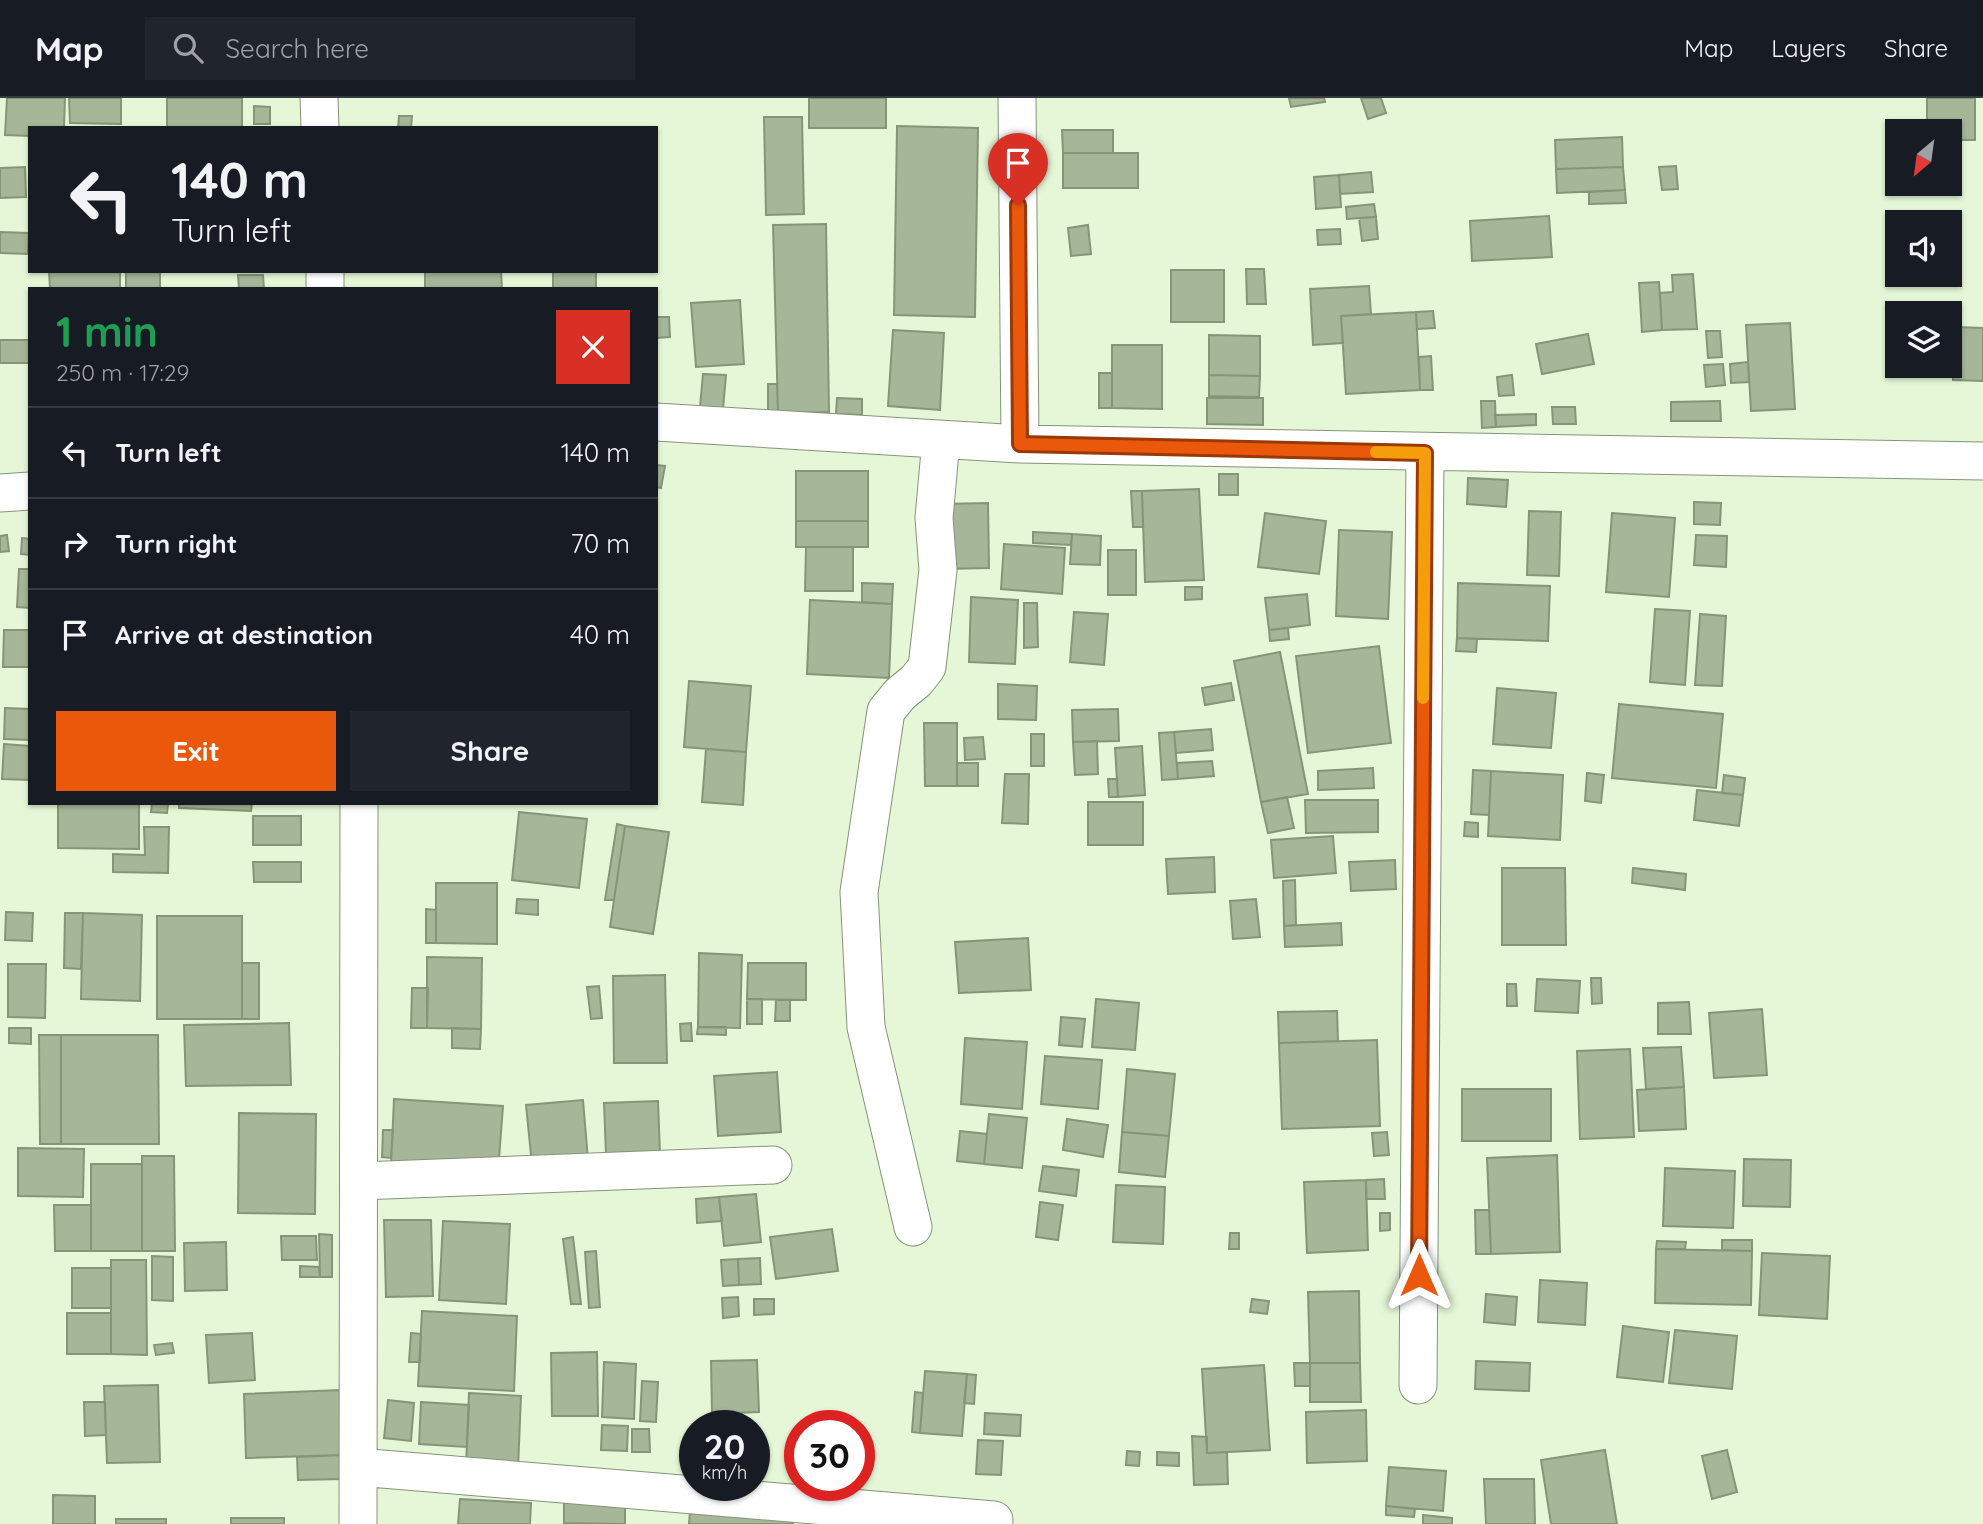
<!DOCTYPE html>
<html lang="en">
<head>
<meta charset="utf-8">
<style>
	body { margin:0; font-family:Quicksand,sans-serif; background:#20242c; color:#f1f3f6; height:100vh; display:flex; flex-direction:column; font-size:26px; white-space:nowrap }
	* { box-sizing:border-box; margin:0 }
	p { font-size:23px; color:#9ea1a6 }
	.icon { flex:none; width:38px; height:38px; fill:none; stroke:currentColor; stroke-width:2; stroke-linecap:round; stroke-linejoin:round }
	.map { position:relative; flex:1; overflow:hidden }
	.panel { position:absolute; left:28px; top:189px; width:630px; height:518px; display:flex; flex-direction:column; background:#171b24; border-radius:0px; box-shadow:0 2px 5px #0004 }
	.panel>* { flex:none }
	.banner { position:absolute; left:28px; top:28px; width:630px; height:147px; border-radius:0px; box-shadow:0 2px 5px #0004; background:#171b24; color:#f1f3f6; overflow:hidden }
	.needle { width:46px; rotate:209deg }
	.fabs { position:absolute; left:1885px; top:21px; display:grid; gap:14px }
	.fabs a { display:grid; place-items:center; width:77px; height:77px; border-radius:0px; background:#171b24; box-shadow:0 2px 5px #0004; font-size:35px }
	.speed { position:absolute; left:679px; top:1312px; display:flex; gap:14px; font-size:35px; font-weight:700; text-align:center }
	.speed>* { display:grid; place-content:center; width:91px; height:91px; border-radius:50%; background:#171b24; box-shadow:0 2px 5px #0004; line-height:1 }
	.speed small { font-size:18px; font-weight:400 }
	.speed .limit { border:10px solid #d22; background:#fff; color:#111 }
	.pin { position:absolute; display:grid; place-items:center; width:60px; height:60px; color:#fff; margin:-72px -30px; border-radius:50% 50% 50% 0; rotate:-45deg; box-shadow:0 0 7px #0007 }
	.pin .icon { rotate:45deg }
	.me { position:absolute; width:77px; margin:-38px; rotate:0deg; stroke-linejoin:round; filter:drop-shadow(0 0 5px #0008) }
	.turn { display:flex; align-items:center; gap:24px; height:147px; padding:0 28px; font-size:32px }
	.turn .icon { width:91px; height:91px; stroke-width:2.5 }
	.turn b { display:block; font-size:49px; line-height:60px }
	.round { display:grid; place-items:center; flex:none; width:74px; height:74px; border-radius:0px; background:#20242c }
	.headline { display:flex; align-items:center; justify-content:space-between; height:119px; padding:0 28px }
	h1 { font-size:42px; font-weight:700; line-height:52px; color:#1e9e55 }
	.cta { display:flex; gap:14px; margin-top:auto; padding:14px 28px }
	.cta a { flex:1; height:80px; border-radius:0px; background:#ea580c; color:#fff; font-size:28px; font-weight:700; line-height:80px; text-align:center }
	.cta a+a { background:#20242c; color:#f1f3f6 }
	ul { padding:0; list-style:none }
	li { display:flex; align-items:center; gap:21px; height:91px; padding:0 28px; border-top:2px solid #363941 }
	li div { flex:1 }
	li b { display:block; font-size:26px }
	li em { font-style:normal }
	header { display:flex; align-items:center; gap:42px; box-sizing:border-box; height:98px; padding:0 35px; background:#171b24; border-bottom:2px solid #363941 }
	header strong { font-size:33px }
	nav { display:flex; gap:38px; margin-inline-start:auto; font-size:24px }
	.search { width:490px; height:63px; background:#20242c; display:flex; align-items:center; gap:18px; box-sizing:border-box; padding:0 24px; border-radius:0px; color:#9ea1a6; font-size:26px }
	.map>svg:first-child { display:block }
	.building { fill:#a6b699; stroke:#869578; stroke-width:2 }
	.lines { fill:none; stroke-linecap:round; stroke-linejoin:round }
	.minor-casing { stroke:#859478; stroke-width:39 }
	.minor { stroke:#fff; stroke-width:37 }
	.route-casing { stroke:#983908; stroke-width:18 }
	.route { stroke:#ea580c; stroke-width:12 }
	.slow { stroke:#f59e0b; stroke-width:12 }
</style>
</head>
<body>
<header>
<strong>Map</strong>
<div class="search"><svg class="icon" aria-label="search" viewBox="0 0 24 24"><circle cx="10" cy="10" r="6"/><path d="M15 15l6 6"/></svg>Search here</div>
<nav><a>Map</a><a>Layers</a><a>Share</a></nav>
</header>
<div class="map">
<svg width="1983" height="1426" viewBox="0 0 1983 1426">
	<rect width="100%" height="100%" fill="#e6f7d8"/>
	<path class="building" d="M7 0H65L64 30H30V38L5 37Z
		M69 0H121V26L70 25Z
		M167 0H242V30H167Z
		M809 0H886V30H809Z
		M1289 0H1324L1325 4 1291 9Z
		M1361 0H1381L1386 15 1368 21Z
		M1927 0H1975V42H1950V33H1927Z
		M254 8 270 9V26H254Z
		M399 18H412L411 30H398Z
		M764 19H802L804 116 766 117Z
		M897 28 978 30 975 219 894 217Z
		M1062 32H1113V55H1063Z
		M1622 39 1623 69 1556 71 1555 42Z
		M1063 55H1138V90H1063Z
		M1676 68 1678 91 1662 92 1659 69Z
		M25 69 26 99 0 100V70Z
		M1623 69 1625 92 1557 95 1556 71Z
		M1371 74 1373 94 1340 96 1339 77Z
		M1339 77 1341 109 1316 111 1314 79Z
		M1625 92 1626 105 1589 106V94Z
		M1374 106 1376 119 1347 121 1346 109Z
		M1549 118 1552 159 1472 163 1470 123Z
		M1376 119 1378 141 1362 143 1359 120Z
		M826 126 829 314 778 315 773 127Z
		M1088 127 1091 156 1071 158 1068 130Z
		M1340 131 1341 146 1318 147 1317 132Z
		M0 134 29 135 28 156 0 155Z
		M1246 171H1264L1266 206H1247Z
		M1171 172H1224V224H1171Z
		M49 173H120V191H50Z
		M126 173H160V191H126Z
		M425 173H501L502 191H425Z
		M553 173H596V191H553Z
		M1693 176 1697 231 1662 232 1660 195 1673 194 1672 177Z
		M238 177H263L264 191H239Z
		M1659 184 1662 232 1642 234 1639 185Z
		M1369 188 1371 216 1341 218 1343 245 1313 247 1310 191Z
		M740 202 744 266 696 269 691 205Z
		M1433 213 1435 230 1417 231 1416 214Z
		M1416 214 1420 292 1346 296 1341 218Z
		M656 219H669L670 239 656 240Z
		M1790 225 1795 311 1751 313 1746 227Z
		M1955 229 1983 230V283L1953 282Z
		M893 232 944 235 940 312 888 308Z
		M1706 233H1720L1722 259 1708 260Z
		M1588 236 1594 266 1542 276 1536 246Z
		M1209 237 1260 238V278L1209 277Z
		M0 242H30V265H0Z
		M1112 247H1162V311L1112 310Z
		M1431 258 1433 292H1420L1419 259Z
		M1748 264 1749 284 1731 285 1730 266Z
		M1723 266 1725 287 1706 289 1704 267Z
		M1099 275H1112V310H1099Z
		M703 276 726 277 723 311 700 309Z
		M1209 277 1260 278 1259 299 1209 298Z
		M1512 277 1514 297 1499 298 1497 279Z
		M768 286H777L778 315H768Z
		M837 300 862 301V317L836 316Z
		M1207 300H1263V327L1207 326Z
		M1481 303H1495L1496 329 1482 330Z
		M1720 303 1721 323H1671V304Z
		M1552 309H1575L1576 326H1553Z
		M1536 316V327L1496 329 1495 317Z
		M656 367 665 368 661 390 656 389Z
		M796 373H868V423H796Z
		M1219 376H1238V397H1219Z
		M1468 380 1508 382 1506 409 1467 406Z
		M1199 391 1204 482 1145 484 1142 393Z
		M1131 393H1142L1143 429H1133Z
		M1694 404 1721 405 1720 427 1694 426Z
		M988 405 989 470 941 471V406Z
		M1529 413 1561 414 1559 478 1527 477Z
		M1265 415 1326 423 1319 476 1258 469Z
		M1612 415 1675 420 1669 499 1606 494Z
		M796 423H868V449H796Z
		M1339 432 1392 434 1388 521 1336 518Z
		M1033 434 1072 436 1071 447 1033 445Z
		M1072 436 1101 438 1100 467 1070 466Z
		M7 437 9 453 0 454V438Z
		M1696 437 1727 438 1726 469 1694 467Z
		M22 440 30 441V457L21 456Z
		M1004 446 1065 450 1062 496 1001 491Z
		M806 449H853V493H805Z
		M1108 452H1136V497H1108Z
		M19 471H30V510L17 509Z
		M862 485 893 486 892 506 862 504Z
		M1458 485 1550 488 1548 543 1457 540Z
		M1185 489H1202V501L1185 502Z
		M1307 496 1310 527 1269 532 1265 500Z
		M971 499 1018 502 1015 566 969 564Z
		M810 502 892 506 889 580 807 576Z
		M1024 505H1037L1038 549 1024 550Z
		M1655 511 1690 513 1685 587 1650 584Z
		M1074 514 1108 516 1104 567 1070 564Z
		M1700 516 1726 518 1722 588 1695 587Z
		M1288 530 1289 541 1270 543 1269 532Z
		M4 532H30V569H3Z
		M1457 540 1477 541 1476 554 1456 553Z
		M1379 548 1391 645 1308 655 1296 558Z
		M1280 554 1308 696 1261 704 1234 563Z
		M689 583 751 588 746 654 684 649Z
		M1231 585 1234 602 1205 607 1202 590Z
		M998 586 1037 588 1036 622 998 621Z
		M1497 590 1556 595 1551 650 1493 646Z
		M1619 606 1723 616 1716 690 1612 680Z
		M5 610 30 611V642L4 641Z
		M1118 611 1119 643 1073 644 1072 612Z
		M924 625H957V688H925Z
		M1211 631 1213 652 1176 655 1174 634Z
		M1174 634 1178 681 1162 682 1159 635Z
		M1031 636H1044V668H1031Z
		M983 639 985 661 965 662 964 640Z
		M1097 643 1098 676 1075 677 1073 644Z
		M4 646 30 648V682L2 681Z
		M1142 648 1145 697 1118 699 1115 650Z
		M706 651 746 654 743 707 702 704Z
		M1212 663 1214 678 1178 681 1177 665Z
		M957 665H978V688H957Z
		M1373 670 1374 690 1318 692V673Z
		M1473 672 1491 673 1489 717 1471 716Z
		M1491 673 1563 677 1560 742 1488 738Z
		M1587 675 1604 677 1601 705 1585 703Z
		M1005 676H1029L1028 726 1002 725Z
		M1724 677 1745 680 1743 697 1722 695Z
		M1108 681H1117L1118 699H1109Z
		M1697 692 1743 697 1739 728 1694 722Z
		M1287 699 1294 730 1268 735 1261 704Z
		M1305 702H1378V734L1306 735Z
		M1088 704H1143V747H1088Z
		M58 705H139V751L58 750Z
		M152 705 168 706 167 715 151 714Z
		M179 705H252L251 713 179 710Z
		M519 714 587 721 579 790 512 782Z
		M253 718H301V747H253Z
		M1465 724 1478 725V739L1464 738Z
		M617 726 625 728 614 802H605Z
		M625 728 669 734 653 836 610 829Z
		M144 729H169L168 775 113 774V756L145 757Z
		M1333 738 1336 775 1274 780 1271 742Z
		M1214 759 1215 794 1168 796 1166 761Z
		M1395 762 1396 791 1351 793 1349 764Z
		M253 764H301V784H254Z
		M1502 770H1565L1566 847H1502Z
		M1633 770 1686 776 1685 792 1632 785Z
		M1295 782 1296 827 1284 828 1283 783Z
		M436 785H497V846L436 845Z
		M517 801 538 802V817L516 815Z
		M1256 801 1260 839 1233 841 1230 803Z
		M426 811 436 812V845H426Z
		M6 814 33 815 32 843 5 842Z
		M65 815H83L81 871 64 870Z
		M83 815 142 817 140 903 81 901Z
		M157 818H242V921H157Z
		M1341 825 1342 847 1285 849 1284 828Z
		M1028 840 1031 892 959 895 955 844Z
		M699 855 742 857 740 930 698 929Z
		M427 859 482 860 481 931 427 930Z
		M242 865H259V921H242Z
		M748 865H806V902L747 901Z
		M8 866H46L45 920 8 919Z
		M665 877 667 965H614L613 878Z
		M1591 880H1601L1602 905 1592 906Z
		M1537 881 1580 883 1578 915 1535 913Z
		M1507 886H1516L1517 908H1507Z
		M599 888 602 920 591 921 587 889Z
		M412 890H428L427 930H411Z
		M747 901H762V926H747Z
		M1096 901 1139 905 1135 952 1092 949Z
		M776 902H790V923H775Z
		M1689 904 1691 936H1658V905Z
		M1762 911 1767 977 1714 980 1709 915Z
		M1337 913 1338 943 1279 945 1278 914Z
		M1061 919 1085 921 1082 949 1059 947Z
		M289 925 291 987 186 988 184 927Z
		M691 925 692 943H681L680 926Z
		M698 929H726V937L697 936Z
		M9 930H31V946L9 945Z
		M452 930 481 931 480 951 452 950Z
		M39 937H61V1046H40Z
		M61 937H158L159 1046H61Z
		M965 940 1027 944 1022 1011 961 1006Z
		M1377 942 1380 1028 1282 1031 1279 945Z
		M1681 949 1684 989 1646 991 1643 950Z
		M1630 951 1634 1039 1580 1041 1577 953Z
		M1045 958 1102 962 1098 1011 1041 1006Z
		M1127 971 1175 976 1169 1038 1122 1034Z
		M777 974 781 1034 718 1038 714 978Z
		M1684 989 1686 1031 1639 1033 1637 992Z
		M1462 991H1551V1043H1462Z
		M394 1001 503 1008 498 1074 391 1067Z
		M583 1002 588 1062 532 1067 526 1007Z
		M658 1003 660 1055 606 1057 604 1005Z
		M239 1015 316 1016 315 1116 238 1115Z
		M989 1016 1027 1020 1022 1070 984 1066Z
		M1067 1021 1108 1027 1103 1059 1063 1052Z
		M383 1032H393L391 1060 382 1059Z
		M960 1033 987 1036 984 1066 957 1063Z
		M1122 1034 1169 1038 1165 1079 1119 1074Z
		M1387 1034 1389 1057 1374 1058 1372 1035Z
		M18 1050 84 1051 83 1099 18 1098Z
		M1557 1057 1560 1154 1491 1156 1487 1060Z
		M142 1058H174L175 1153H142Z
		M1744 1061 1791 1062 1790 1109 1743 1108Z
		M91 1066H142V1153H91Z
		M1043 1068 1079 1072 1076 1098 1039 1093Z
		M1665 1070 1735 1073 1733 1130 1663 1128Z
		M1384 1081 1385 1101H1366V1082Z
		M1366 1082 1368 1152 1307 1155 1304 1084Z
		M1116 1087 1165 1089 1163 1146 1113 1144Z
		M756 1096 761 1144 724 1148 719 1099Z
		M719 1099 722 1123 697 1125 696 1101Z
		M1040 1104 1063 1107 1058 1142 1036 1139Z
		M54 1107H91V1153H55Z
		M1475 1112H1489L1491 1156H1476Z
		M1380 1115H1390V1132L1380 1133Z
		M384 1122H431L433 1198 386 1199Z
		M443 1123 510 1126 506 1206 439 1202Z
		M832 1131 838 1173 776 1181 770 1139Z
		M1230 1135H1239V1151H1229Z
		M319 1136 332 1137V1179H320Z
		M281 1138H316L317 1162H282Z
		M573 1139 581 1206H571L563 1141Z
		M1722 1142H1752V1153L1722 1152Z
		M1657 1143 1686 1144 1685 1151H1656Z
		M226 1144 227 1192 185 1193 184 1145Z
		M1656 1151 1752 1153 1751 1207 1655 1205Z
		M596 1153 600 1209 589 1210 585 1154Z
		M1762 1155 1830 1158 1827 1221 1759 1217Z
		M152 1158 173 1159V1203L152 1202Z
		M760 1160 761 1186 739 1187 738 1161Z
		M738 1161 739 1187 723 1188 721 1162Z
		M111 1162H146L147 1257 111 1256Z
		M300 1168 319 1169 320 1179H300Z
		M72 1170H111V1210H72Z
		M1540 1182 1587 1185 1585 1227 1538 1224Z
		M1359 1193 1360 1265H1310L1308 1194Z
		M1486 1196 1517 1199 1515 1227 1484 1224Z
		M738 1199 739 1218 723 1220 722 1200Z
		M754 1201H774V1216L754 1217Z
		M1252 1201 1269 1203 1267 1216 1250 1214Z
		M422 1213 517 1218 514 1293 418 1288Z
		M67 1215H111V1256H67Z
		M1623 1228 1669 1234 1663 1284 1617 1279Z
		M1675 1232 1737 1238 1732 1291 1669 1285Z
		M252 1235 255 1282 209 1285 206 1237Z
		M411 1235 421 1236 420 1264H409Z
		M172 1245 174 1255 156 1257 154 1247Z
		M597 1254 598 1318H552L551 1255Z
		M757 1262 759 1314 712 1316 711 1263Z
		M1476 1263 1530 1265 1529 1293 1475 1291Z
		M604 1264 636 1266 634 1321 602 1319Z
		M1294 1265H1310V1288H1295Z
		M1310 1265H1360L1361 1304H1310Z
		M1264 1267 1270 1352 1207 1355 1202 1271Z
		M925 1273 967 1276 962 1338 920 1335Z
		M967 1276 976 1277 974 1306 964 1305Z
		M642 1283 658 1284 656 1324 640 1323Z
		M158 1287 160 1364 107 1365 104 1288Z
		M340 1292 343 1357 246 1360 244 1296Z
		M915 1294 923 1295 920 1335 912 1334Z
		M469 1295 521 1298 518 1371 466 1368Z
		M388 1302 414 1305 411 1343 384 1340Z
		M84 1304H105L106 1337 85 1338Z
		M421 1304 469 1307 467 1349 419 1346Z
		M1366 1312 1367 1363 1307 1365 1306 1314Z
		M985 1315 1021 1317 1020 1338 984 1336Z
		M602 1327 628 1328 627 1353 601 1352Z
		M632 1331H649L650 1354H632Z
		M1192 1338 1207 1339V1355L1227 1354 1228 1386 1194 1387Z
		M978 1342 1003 1343 1001 1377 976 1376Z
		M1605 1352 1617 1426H1551L1541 1362Z
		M1727 1352 1737 1394 1712 1401 1702 1358Z
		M1127 1353 1140 1354 1139 1368 1126 1367Z
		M1157 1354 1179 1355V1368L1157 1367Z
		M343 1357 344 1381 298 1382 297 1359Z
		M1389 1369 1446 1373 1443 1413 1386 1408Z
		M1484 1381H1534L1535 1426H1486Z
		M53 1397 95 1398V1426H53Z
		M460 1401 531 1405 530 1426H458Z
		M564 1402 625 1403V1426L564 1425Z
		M1386 1408 1415 1411 1414 1419 1386 1417Z
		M690 1413 794 1416 793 1426H689Z
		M1423 1417 1452 1420V1426H1423Z
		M231 1420H284V1426H231Z
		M116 1421H166V1426H116Z"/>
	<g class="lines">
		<g class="minor-casing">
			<path id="minor" d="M319 0 320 30
				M1017 0 1020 346
				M325 173V191
				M656 324 1020 346 1983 363
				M0 395 30 393
				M360 1083 773 1067
				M913 1129 866 929 859 794 886 613 900 596 916 583 927 569 938 472 934 420 941 342
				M1418 1287 1425 355
				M358 1369 994 1422
				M358 1426 359 705"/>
		</g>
		<use href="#minor" class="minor"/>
	</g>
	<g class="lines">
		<g class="route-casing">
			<path id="route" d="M1018 107 1020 346 1425 355 1419 1177"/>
		</g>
		<use href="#route" class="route"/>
		<path class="slow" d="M1376 354 1425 355 1423 600"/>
	</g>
</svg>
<div class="fabs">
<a><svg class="needle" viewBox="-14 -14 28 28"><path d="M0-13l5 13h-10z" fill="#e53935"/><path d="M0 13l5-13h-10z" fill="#9ea1a6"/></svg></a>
<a><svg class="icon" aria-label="sound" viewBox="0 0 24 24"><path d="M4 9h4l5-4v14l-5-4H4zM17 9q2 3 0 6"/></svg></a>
<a><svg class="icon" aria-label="layers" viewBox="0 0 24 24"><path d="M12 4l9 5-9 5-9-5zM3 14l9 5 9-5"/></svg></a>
</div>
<div class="speed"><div>20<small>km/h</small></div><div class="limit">30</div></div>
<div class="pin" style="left:1018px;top:107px;background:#d93025"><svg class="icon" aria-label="arrive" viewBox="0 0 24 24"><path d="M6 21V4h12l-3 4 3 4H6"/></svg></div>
<svg class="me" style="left:1419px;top:1177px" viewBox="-20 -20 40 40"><path d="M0-17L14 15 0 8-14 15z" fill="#ea580c" stroke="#fff" stroke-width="4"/></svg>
<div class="banner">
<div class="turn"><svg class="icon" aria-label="left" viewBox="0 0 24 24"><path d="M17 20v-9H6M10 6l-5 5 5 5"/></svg><div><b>140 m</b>Turn left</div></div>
</div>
<section class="panel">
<div class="headline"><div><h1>1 min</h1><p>250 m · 17:29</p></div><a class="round" style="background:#d93025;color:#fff"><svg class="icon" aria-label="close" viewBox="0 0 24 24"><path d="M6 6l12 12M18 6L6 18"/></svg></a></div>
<ul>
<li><svg class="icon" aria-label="left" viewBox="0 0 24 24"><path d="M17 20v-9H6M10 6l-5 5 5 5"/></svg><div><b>Turn left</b></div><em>140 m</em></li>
<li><svg class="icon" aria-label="right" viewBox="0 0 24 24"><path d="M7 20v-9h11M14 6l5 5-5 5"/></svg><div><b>Turn right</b></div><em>70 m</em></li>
<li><svg class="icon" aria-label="arrive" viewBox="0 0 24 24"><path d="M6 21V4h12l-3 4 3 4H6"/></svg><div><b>Arrive at destination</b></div><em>40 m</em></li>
</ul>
<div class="cta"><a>Exit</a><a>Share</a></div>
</section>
</div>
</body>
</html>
